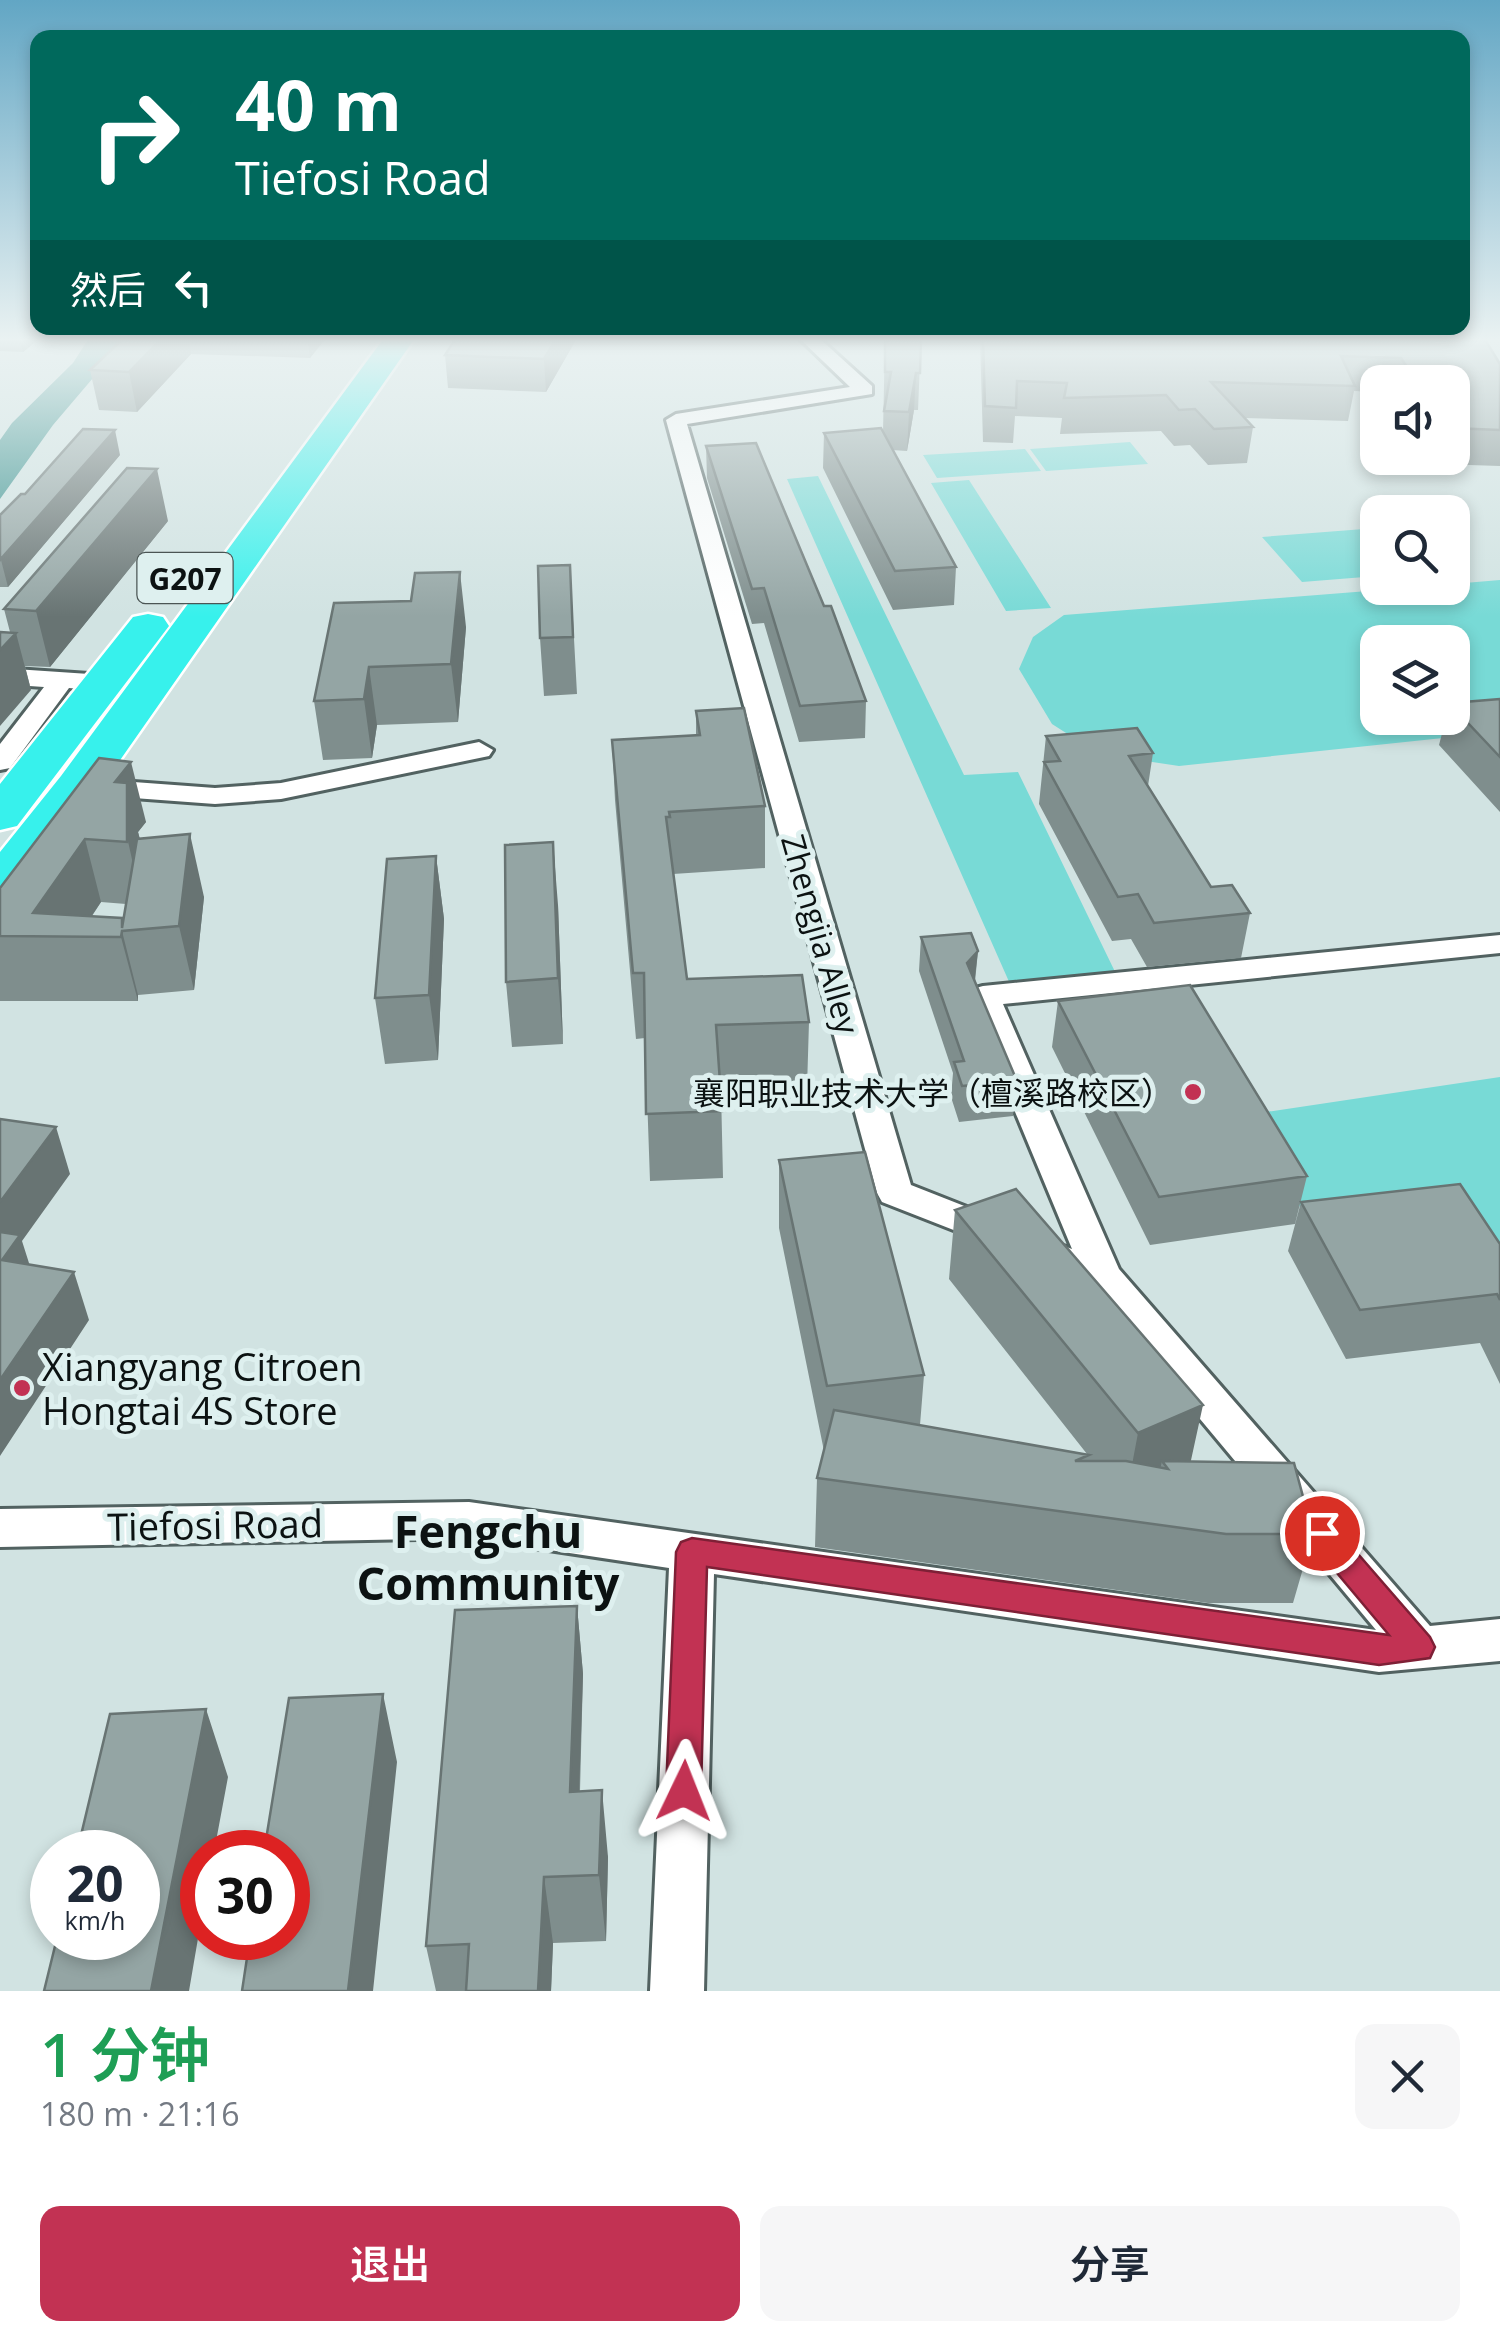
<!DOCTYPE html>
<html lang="zh">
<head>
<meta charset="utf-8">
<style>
	body { margin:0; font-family:"Open Sans","Noto Sans SC",sans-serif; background:#f6f6f7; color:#1f2937; height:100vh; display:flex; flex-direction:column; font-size:38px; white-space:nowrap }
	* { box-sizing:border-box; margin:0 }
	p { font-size:32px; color:#747a83 }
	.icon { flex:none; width:55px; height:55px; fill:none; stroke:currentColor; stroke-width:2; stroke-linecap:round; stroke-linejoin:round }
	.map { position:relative; height:1991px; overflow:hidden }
	.sheet { display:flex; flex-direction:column; background:#fff; flex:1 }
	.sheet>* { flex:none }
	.top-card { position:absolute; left:30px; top:30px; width:1440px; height:305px; border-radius:20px; box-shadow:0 5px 15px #0003; background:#00695c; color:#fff; overflow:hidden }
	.buttons { position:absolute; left:1360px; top:365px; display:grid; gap:20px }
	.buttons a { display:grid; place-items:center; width:110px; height:110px; border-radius:20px; background:#fff; box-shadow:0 5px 15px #0003; font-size:50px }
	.speed { position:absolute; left:30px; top:1830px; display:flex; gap:20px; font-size:50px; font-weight:700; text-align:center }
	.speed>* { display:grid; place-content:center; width:130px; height:130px; border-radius:50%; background:#fff; box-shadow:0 5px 15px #0003; line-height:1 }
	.speed small { font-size:25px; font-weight:400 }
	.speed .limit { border:15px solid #d22; background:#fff; color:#111 }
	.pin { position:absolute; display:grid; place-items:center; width:85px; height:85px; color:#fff; margin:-42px; border:5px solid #fff; border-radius:50%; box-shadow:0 2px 10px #0007 }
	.me { position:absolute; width:110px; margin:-55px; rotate:2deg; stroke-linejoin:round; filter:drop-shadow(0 0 8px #0008) }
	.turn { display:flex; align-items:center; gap:35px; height:210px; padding:0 40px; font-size:45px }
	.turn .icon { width:130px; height:130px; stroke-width:2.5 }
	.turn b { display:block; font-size:70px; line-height:85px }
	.then { display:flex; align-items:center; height:95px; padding:0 40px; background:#0003; gap:20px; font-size:38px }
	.round { display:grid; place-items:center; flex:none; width:105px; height:105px; border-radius:20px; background:#f6f6f7 }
	.head { display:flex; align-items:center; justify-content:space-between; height:170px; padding:0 40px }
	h1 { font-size:60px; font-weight:600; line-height:75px; color:#1e9e55 }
	.button { display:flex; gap:20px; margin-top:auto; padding:20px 40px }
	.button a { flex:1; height:115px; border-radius:20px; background:#c23253; color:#fff; font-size:40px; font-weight:600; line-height:115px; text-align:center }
	.button a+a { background:#f6f6f7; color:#1f2937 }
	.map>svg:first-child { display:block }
	.green { fill:#78dad6; fill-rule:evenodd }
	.water { fill:#39918e }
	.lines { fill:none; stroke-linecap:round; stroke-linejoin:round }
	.street-casing { stroke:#526261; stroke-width:6 }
	.highway-casing { stroke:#fff; stroke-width:5 }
	.street { fill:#fff; fill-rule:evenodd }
	.highway { fill:#37f1ec; fill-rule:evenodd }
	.wall { fill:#7f8e8d; fill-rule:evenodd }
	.shaded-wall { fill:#687473 }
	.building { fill:#94a5a4; stroke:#687473; stroke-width:2.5 }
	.route { fill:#c23253; stroke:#7e2036; stroke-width:2.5 }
	.poi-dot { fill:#c23253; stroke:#def0ef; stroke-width:4 }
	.labels { text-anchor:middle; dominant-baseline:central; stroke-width:10; stroke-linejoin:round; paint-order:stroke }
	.shield { fill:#def0ef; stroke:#4b5554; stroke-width:2.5 }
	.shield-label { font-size:30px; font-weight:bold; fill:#0c1212 }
	.street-label { font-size:32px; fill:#0c1212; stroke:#def0ef }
	.poi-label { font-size:32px; fill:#0c1212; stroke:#def0ef; text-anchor:end }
	.near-poi-label { font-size:38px; fill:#0c1212; stroke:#def0ef; text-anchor:start }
	.near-street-label { font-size:38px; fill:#0c1212; stroke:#def0ef }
	.near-quarter-label { font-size:45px; font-weight:bold; fill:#0c1212; stroke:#def0ef }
</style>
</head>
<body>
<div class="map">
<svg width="1500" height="1991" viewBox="0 0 1500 1991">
	<rect width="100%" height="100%" fill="#d1e3e2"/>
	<path class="green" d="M1130 442 1148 464 1046 471 1030 449Z
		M1025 449 1041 471 937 478 923 455Z
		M818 476 964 775 1018 772 1120 982 1014 993 787 479Z
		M969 480 1051 608 1006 611 931 483Z
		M1377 528V576L1302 582 1262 537Z
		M1500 580V732L1179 766 1099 754 1052 724 1019 669 1033 637 1064 615 1406 588H1452L1453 584ZM1378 642H1452V718H1378Z
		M1500 1077V1272L1317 1236 1246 1115Z"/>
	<path class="water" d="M89 338H127L53 425 0 499V440L12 423 73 363Z"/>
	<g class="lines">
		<g class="street-casing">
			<path id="street" d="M799 338H819L872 386V394L687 424 911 1185 1010 1224 1016 1234 1010 1244 997 1247 882 1202 877 1193 666 420 676 414 850 387Z
				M0 668 104 675 117 683 104 691 69 688 10 768 0 770V744L44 687 0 684Z
				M479 742 493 750 489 756 281 799 215 804 93 795 79 787 93 779 215 788 281 783Z
				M1500 935V953L1003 1004 1119 1269 1430 1626 1500 1619V1661L1379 1672 714 1574 704 1991H650L669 1568 469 1538 0 1547V1509L469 1502 1376 1630 1089 1286 1034 1264 1028 1254 1034 1244 1047 1240 1072 1249 967 996 972 989 983 986Z"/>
		</g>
		<g class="highway-casing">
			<path id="highway" d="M384 338H415L95 796 18 896 0 900V852L61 776Z
				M148 614 163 617 169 626 17 826 0 830V784L133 617Z"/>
		</g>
		<use href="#street" class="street"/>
		<use href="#highway" class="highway"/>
	</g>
	<path class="wall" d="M0 338H40L23 352 0 351Z
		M124 338H326L310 358 191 354 137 412 99 410 90 370Z
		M456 338H577L546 392 448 388 445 355Z
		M885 338H921L918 410H914L907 451 892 450 956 567 954 605 893 610 823 468 824 433 883 432Z
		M980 338H1484L1500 364V466L1439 464 1435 458H1452V382H1378V392L1354 391 1348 421 1245 418 1253 427 1247 463 1208 465 1190 445 1174 446 1161 431 1060 434 1062 418 1015 416 1013 443 983 442Z
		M706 446 824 606 866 701 865 738 799 742 764 623 752 624 707 478Z
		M120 455 8 587H0V515L25 494Z
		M168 521 50 667 25 666 31 690 10 632 4 609Z
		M570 565 577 694 544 696 540 638Z
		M334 603 466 627 458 722 377 725 372 758 323 760 314 701Z
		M1500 699V812L1439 745 1446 718H1452V703Z
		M696 711 765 806V868L673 874 687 979 809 1022 807 1088 721 1091 723 1178 650 1181 645 1038 636 1039 615 800 612 740 696 735Z
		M1046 736 1153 753 1148 786 1211 887 1250 913 1241 958 1147 967 1131 939 1112 941 1039 804Z
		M99 758 146 822 138 832 140 839 204 897 194 990 138 995V1001H0V888ZM101 902 126 904 123 921 92 916Z
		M436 856 444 919 438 1060 385 1064 375 998Z
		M558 905 563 1044 512 1047 506 982Z
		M921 937 978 951 975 982 1017 1081 1013 1116 959 1122 951 1097 953 1073 919 971Z
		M1058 1001 1307 1176 1295 1224 1150 1245 1052 1047Z
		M779 1160 924 1375 920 1425 1087 1454 949 1279 955 1210 1191 1462 1313 1534 1293 1603H1208L815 1547 817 1478 824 1451 779 1228Z
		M1301 1202 1500 1244V1384L1480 1343 1346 1359 1288 1251Z
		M577 1606 583 1674 580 1791 608 1857 606 1941 553 1943 551 1991H436L426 1946Z"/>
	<path class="shaded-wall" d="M19 338H40L23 352Z
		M162 338H188L191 354 137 412 129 372Z
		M307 338H326L310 358Z
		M556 338H577L546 392 544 359Z
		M916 373 914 410 907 451 909 412Z
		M115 430 120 455 8 587 1 560Z
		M157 469 168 521 50 667 36 611Z
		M460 572 466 627 458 722 451 664Z
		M16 633 31 690 0 726V650Z
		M369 667 377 725 372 758 364 699Z
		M131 762 146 822 138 832 141 844 142 905 115 782Z
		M190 834 204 897 194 990 179 926Z
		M85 839 101 902 78 936 33 913Z
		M553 842 558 905 563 1044 558 978Z
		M436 856 444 919 438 1060 429 995Z
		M122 931 138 995V1001L121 937Z
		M978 951 974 985 967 963Z
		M56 1127 70 1174 22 1241 35 1282 0 1271V1202Z
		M74 1272 89 1320 0 1456V1380Z
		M1203 1405 1188 1474 1162 1461 1156 1488 1125 1502 1138 1433Z
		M577 1606 583 1674 577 1858 570 1792Z
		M383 1694 397 1762 373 1991H348Z
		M206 1709 228 1777 214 1852H202V1915L189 1991H151Z
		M602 1790 608 1857 606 1941 599 1875Z
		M544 1877 553 1943 551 1991H538Z"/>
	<path class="building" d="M124 338H162L129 372 90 370Z
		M456 338H556L544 359 445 355Z
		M885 338H921L920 373H916L909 412 884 411 891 372H885Z
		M983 338H1484L1500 364V430L1452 428V382H1417L1401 358 1341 356 1355 386 1211 382 1253 427 1214 429 1195 409 1179 410 1166 395 1064 398 1067 383 1017 381 1016 408 985 406Z
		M881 428 956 567 895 571 824 433Z
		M83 429 115 430 0 560V515L21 494H25Z
		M756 443 824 606H831L866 701 800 706 764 588 752 589 706 446Z
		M127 468 157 469 36 611 4 609Z
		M570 565 573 637 540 638 538 566Z
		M460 572 451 664 369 667 364 699 314 701 334 603 411 601 415 573Z
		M0 632 16 633 0 650Z
		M1500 699V757L1452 706V703Z
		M744 708 765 806 669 812 670 817H666L687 979 802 975 809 1022 716 1025 722 1111 646 1114 644 973H633L612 740 700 735 696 711Z
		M1137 728 1153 753 1129 756 1211 887 1232 885 1250 913 1154 923 1138 894 1118 897 1044 762 1060 761 1046 736Z
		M99 758 131 762 115 782 127 783V842L85 839 33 913 122 918V928L137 839 190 834 179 926 122 931 121 937 0 936V888Z
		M553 842 558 978 506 982 505 845Z
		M436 856 429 995 375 998 387 859Z
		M971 933 978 951 967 963 1017 1081 962 1086 954 1062 964 1061 921 937Z
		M1190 985 1307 1176 1159 1197 1058 1001Z
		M0 1119 56 1127 0 1202Z
		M865 1152 924 1375 827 1386 779 1160Z
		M1460 1184 1500 1244V1300L1497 1294 1360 1310 1301 1202Z
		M1016 1189 1203 1405 1138 1433 955 1210Z
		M0 1232 20 1235 2 1260 74 1272 0 1380Z
		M834 1410 1089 1455 1075 1461H1126L1168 1469 1162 1461 1294 1463 1313 1534H1226L817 1478Z
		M577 1606 570 1792 602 1790 599 1875 544 1877 538 1991H466L469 1944 426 1946 455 1610Z
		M383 1694 348 1991H242L250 1938H288V1852H264L289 1698Z
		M206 1709 151 1991H44L57 1938H138V1852H77L110 1714Z"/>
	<linearGradient id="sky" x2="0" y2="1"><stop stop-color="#62a6c4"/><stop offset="0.55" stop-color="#eaf2f2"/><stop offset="1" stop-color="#eaf2f2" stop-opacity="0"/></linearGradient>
	<rect width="1500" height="617" fill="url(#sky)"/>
	<path class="route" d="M1322 1520 1332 1524 1430 1637 1435 1647 1430 1658 1379 1665 707 1567 701 1791 696 1803 684 1808 671 1803 666 1791 676 1552 681 1542 692 1538 1389 1635 1311 1542 1306 1533 1311 1524Z"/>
	<g class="poi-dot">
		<circle cx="1193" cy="1092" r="10"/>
		<circle cx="22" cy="1388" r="10"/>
	</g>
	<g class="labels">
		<rect class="shield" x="137.5" y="553" width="95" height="50" rx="8"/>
		<g class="shield-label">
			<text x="185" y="578">G207</text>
		</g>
		<g class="street-label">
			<text transform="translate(821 934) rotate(74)">Zhengjia Alley</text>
		</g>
		<g class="poi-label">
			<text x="1173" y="1092">襄阳职业技术大学（檀溪路校区）</text>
		</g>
		<g class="near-poi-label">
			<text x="42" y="1366">Xiangyang Citroen<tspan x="42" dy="44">Hongtai 4S Store</tspan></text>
		</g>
		<g class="near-street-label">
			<text transform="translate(215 1524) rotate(-1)">Tiefosi Road</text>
		</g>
		<g class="near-quarter-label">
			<text x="488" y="1530">Fengchu<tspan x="488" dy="52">Community</tspan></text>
		</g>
	</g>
</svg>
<div class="buttons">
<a><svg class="icon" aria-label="sound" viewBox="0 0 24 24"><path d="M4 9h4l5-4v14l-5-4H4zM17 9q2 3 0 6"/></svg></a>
<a><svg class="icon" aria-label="search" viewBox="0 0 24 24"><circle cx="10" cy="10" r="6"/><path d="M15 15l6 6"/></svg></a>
<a><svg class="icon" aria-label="layers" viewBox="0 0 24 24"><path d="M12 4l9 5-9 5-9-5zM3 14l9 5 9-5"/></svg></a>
</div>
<div class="speed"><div>20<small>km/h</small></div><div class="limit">30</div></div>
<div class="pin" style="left:1322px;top:1533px;background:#d93025"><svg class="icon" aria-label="arrive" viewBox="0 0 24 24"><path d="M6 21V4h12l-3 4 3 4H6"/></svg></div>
<svg class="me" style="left:684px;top:1791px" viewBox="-20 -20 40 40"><path d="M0-17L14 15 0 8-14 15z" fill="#c23253" stroke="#fff" stroke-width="4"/></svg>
<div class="top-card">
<div class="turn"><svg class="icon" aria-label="right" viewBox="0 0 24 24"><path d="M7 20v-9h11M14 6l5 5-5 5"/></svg><div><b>40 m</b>Tiefosi Road</div></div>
<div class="then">然后<svg class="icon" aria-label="left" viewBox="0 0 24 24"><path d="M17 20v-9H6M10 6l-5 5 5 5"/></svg></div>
</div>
</div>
<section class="sheet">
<div class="head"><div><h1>1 分钟</h1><p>180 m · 21:16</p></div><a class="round"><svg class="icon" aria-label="close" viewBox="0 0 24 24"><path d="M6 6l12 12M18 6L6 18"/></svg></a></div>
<div class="button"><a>退出</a><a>分享</a></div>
</section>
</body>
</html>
